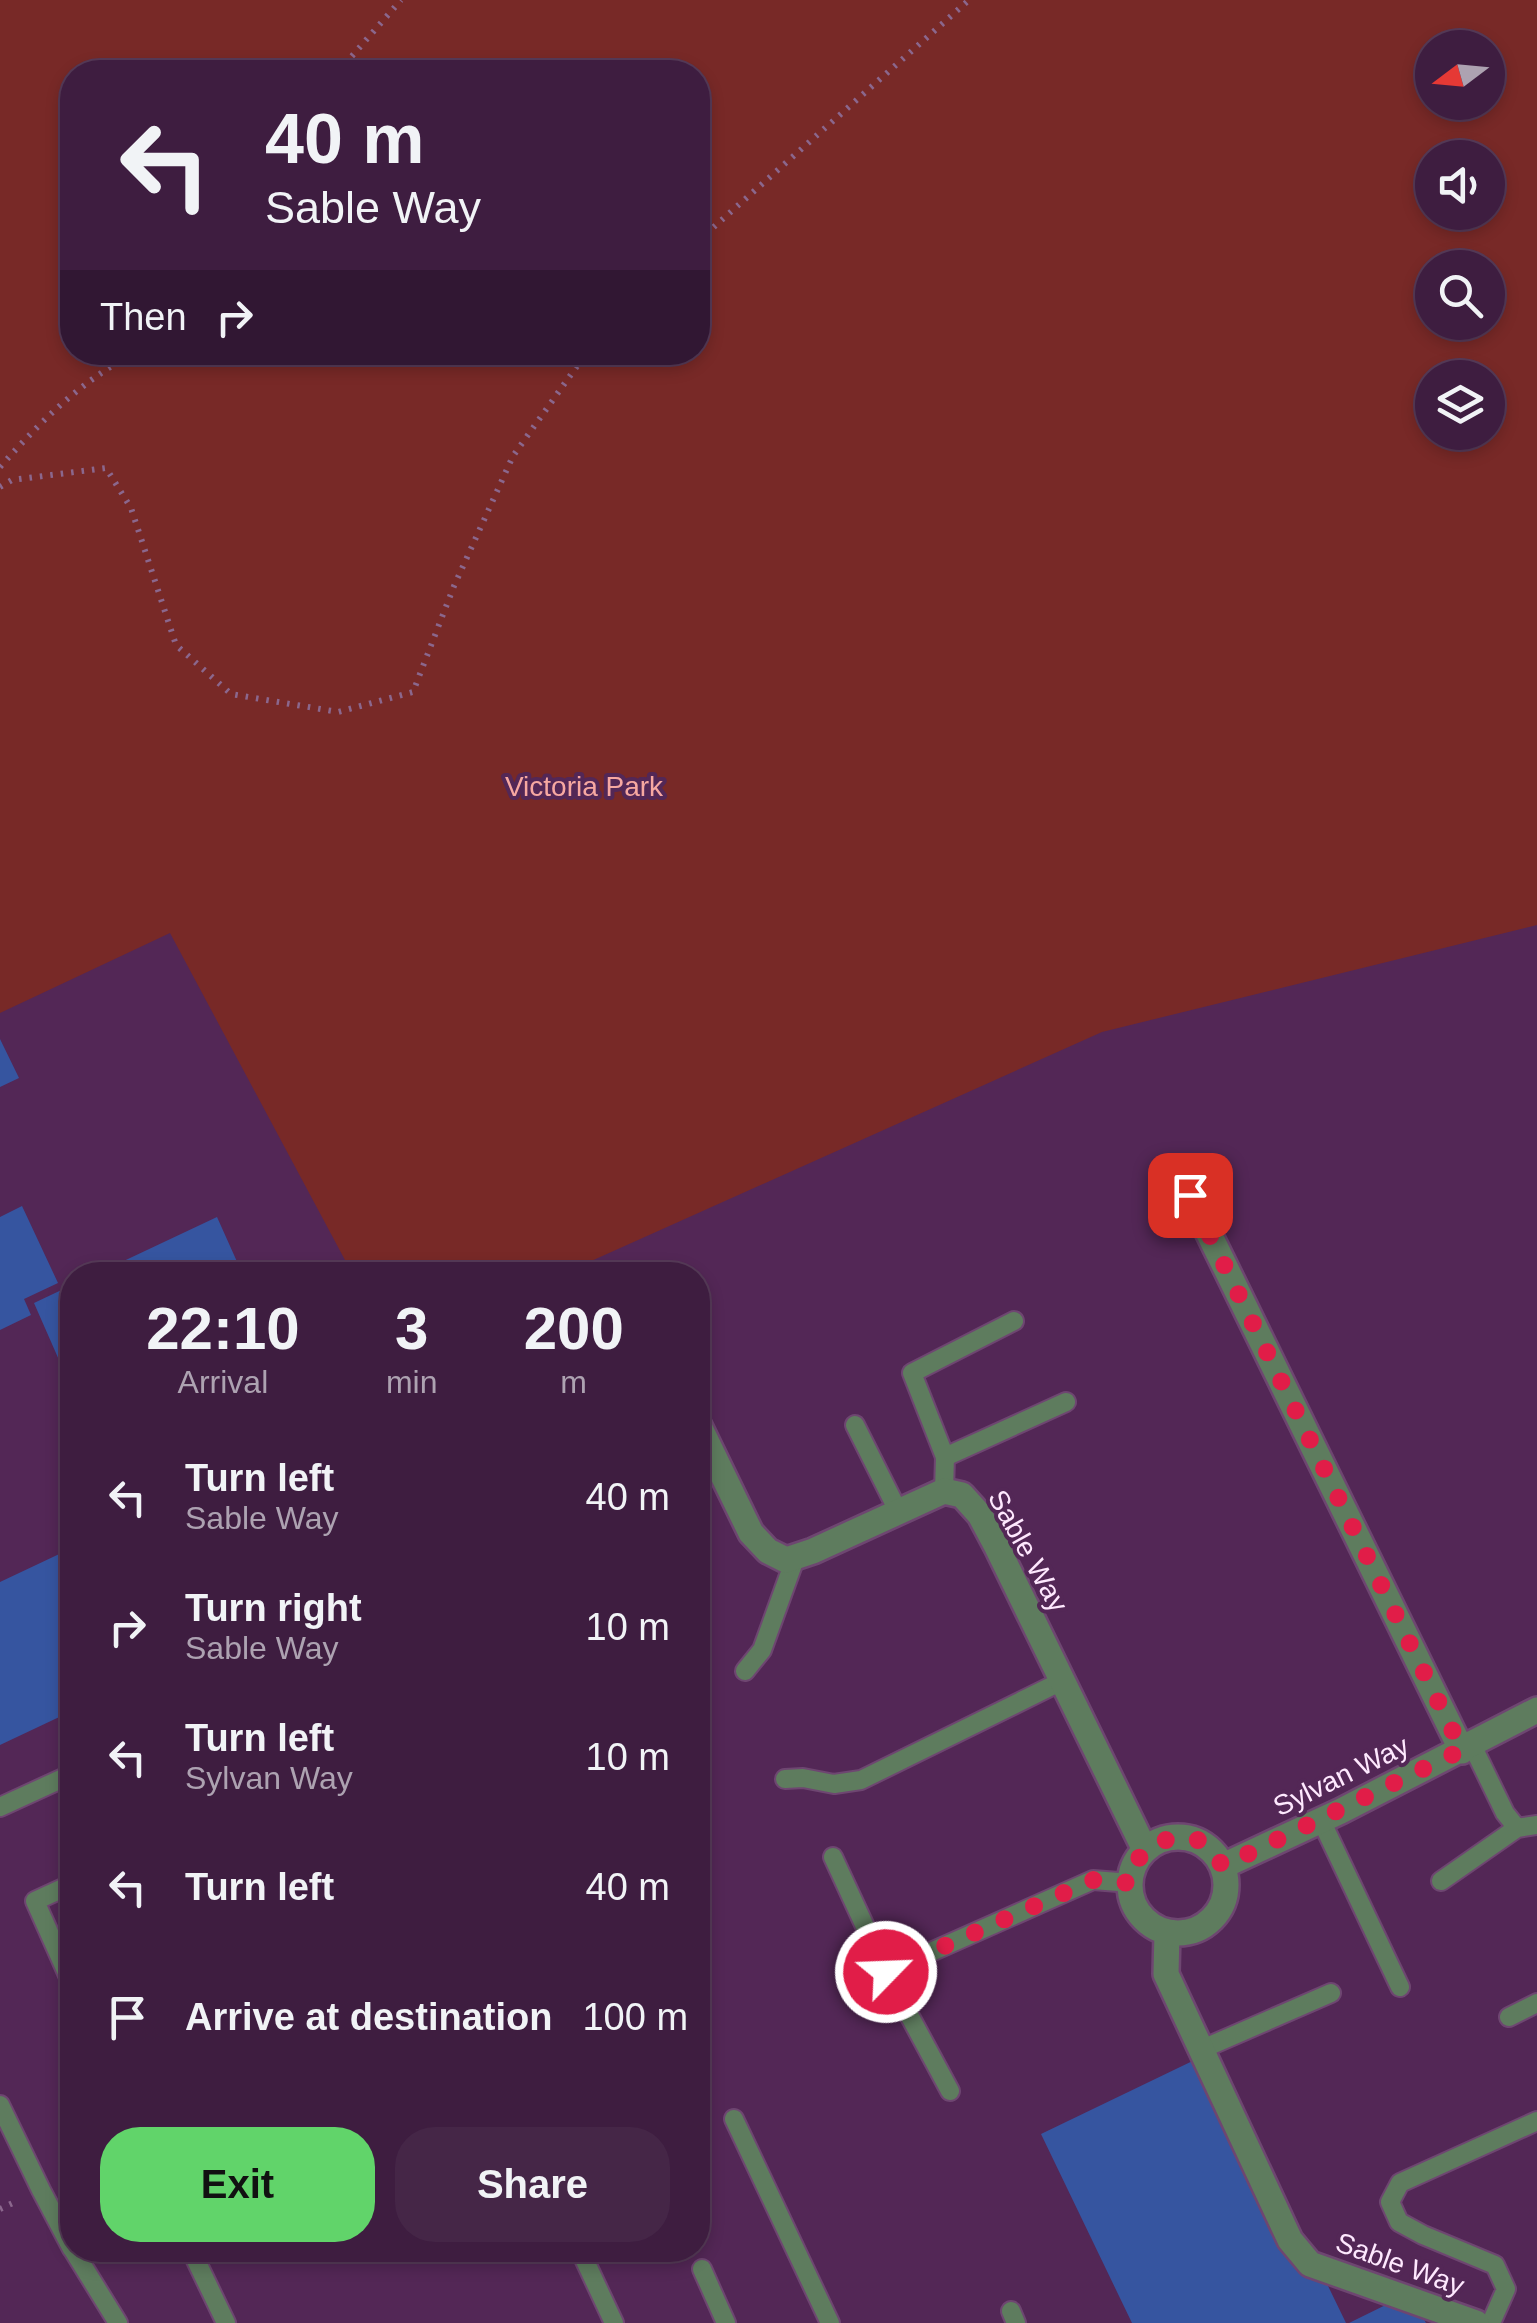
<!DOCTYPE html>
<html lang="en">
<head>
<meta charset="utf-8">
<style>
	body { margin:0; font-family:Helvetica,sans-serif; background:#452647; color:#f1f3f6; height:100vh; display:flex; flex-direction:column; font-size:38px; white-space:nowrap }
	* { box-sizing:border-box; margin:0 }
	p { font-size:32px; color:#ada2b1 }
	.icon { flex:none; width:55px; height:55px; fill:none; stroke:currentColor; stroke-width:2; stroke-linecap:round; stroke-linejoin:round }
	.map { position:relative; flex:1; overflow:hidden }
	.panel { position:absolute; left:60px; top:1262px; width:650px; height:1000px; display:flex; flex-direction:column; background:#3e1d40; border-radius:40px; box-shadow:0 5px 15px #0003,0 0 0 2px #573b59 }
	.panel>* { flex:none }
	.top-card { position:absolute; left:60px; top:60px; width:650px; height:305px; border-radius:40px; box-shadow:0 5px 15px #0003,0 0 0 2px #573b59; background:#3e1d40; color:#f1f3f6; overflow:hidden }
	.needle { width:65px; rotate:254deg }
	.buttons { position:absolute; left:1415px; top:30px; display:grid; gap:20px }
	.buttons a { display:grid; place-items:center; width:90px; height:90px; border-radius:50%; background:#3e1d40; box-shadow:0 5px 15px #0003,0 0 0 2px #573b59; font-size:50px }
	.pin { position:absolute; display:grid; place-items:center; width:85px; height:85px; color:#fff; margin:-42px; border-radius:20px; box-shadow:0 5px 15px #0006 }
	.me { position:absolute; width:110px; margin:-55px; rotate:66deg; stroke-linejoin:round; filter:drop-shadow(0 0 8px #0008) }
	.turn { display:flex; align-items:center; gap:35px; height:210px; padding:0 40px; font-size:45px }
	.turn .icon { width:130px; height:130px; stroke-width:2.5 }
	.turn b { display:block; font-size:70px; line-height:85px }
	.then { display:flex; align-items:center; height:95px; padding:0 40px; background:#0003; gap:20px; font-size:38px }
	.eta { display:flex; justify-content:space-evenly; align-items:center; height:170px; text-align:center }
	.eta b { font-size:60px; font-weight:700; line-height:70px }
	.action { display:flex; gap:20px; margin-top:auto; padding:20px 40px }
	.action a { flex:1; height:115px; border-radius:40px; background:#61d46a; color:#111; font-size:40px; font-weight:700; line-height:115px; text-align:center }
	.action a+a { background:#452647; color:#f1f3f6 }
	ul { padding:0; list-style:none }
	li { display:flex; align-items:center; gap:30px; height:130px; padding:0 40px }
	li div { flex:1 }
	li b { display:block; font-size:38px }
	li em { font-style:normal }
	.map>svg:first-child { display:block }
	.green { fill:#782927; fill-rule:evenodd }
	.building { fill:#3655a0 }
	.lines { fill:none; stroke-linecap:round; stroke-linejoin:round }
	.lane-casing { stroke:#6e4671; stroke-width:22 }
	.street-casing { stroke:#6e4671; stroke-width:30 }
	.path { stroke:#8b678d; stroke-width:6; stroke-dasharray:2.5 8; stroke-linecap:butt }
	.lane { stroke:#5e7c5e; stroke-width:18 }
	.street { stroke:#5e7c5e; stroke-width:25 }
	.route { stroke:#e11d48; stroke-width:18; stroke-dasharray:0 32.4 }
	.labels { text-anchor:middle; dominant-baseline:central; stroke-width:8; stroke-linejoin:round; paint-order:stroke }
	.park-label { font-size:28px; fill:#f7a8a1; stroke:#532756 }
	.street-label { font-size:28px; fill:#fee8fe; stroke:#532756 }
</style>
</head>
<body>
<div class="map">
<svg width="1537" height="2323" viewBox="0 0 1537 2323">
	<rect width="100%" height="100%" fill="#532756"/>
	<path class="green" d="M0 0H1537V925L1102 1032 560 1275H353L170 933 0 1013ZM1432 48H1488V102H1432ZM72 72H698V352H72ZM1432 158H1488V212H1432ZM1432 268H1488V322H1432ZM1432 378H1488V432H1432Z"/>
	<path class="building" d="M0 1039 19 1078 0 1087Z
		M22 1206 58 1283 24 1299 31 1315 0 1330V1217Z
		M217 1217 243 1275H94Z
		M72 1285V1354L59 1360 34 1303Z
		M72 1548V1711L0 1745V1582Z
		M1205 2055 1248 2121 1346 2323H1132L1041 2134Z
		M1410 2293 1426 2323H1349Z"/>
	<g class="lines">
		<g class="lane-casing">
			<path id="lane" d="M855 1425 898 1511
				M945 1457 1066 1402
				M944 1491 945 1457 912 1373 1014 1321
				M745 1671 762 1650 796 1556
				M1472 1745 1505 1813 1517 1828 1537 1825
				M785 1779 803 1778 834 1784 861 1780 1062 1681
				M0 1807 72 1774
				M1321 1820 1400 1987
				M833 1857 886 1972
				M1441 1881 1517 1828
				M72 1884 35 1901 72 1984
				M1509 2017 1537 2003
				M1200 2050 1331 1993
				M950 2091 886 1972 1093 1880 1131 1883
				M0 2105 41 2190 72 2249
				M734 2119 830 2323
				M73 2250 118 2323
				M191 2250 226 2323
				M580 2250 614 2323
				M702 2269 726 2323
				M1011 2311 1016 2323
				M1491 2323 1506 2289 1495 2265 1423 2235 1399 2222 1390 2202 1400 2183 1537 2121"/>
		</g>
		<g class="street-casing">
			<path id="street" d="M1190 1195 1462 1751
				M698 1424 751 1533 768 1551 786 1560 813 1551 944 1491 962 1495 980 1515 997 1547 1145 1850
				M1130 1885a48 48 0 1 1 96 0a48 48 0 1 1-96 0Z
				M1223 1866 1341 1811 1537 1710
				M1167 1932 1166 1974 1290 2240 1310 2264 1476 2323"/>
		</g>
		<path class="path" d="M338 72 401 0
			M698 241 969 0
			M0 467C43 419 78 384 135 352
			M0 487 12 480 106 468 131 508 176 645 231 694 338 712 413 692 454 586 513 456 587 352
			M0 2209 17 2201"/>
		<use href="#lane" class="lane"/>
		<use href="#street" class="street"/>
	</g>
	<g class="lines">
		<path class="route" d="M886 1972 1093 1880 1131 1883C1133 1856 1151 1840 1178 1838 1185 1837 1195 1838 1202 1842 1210 1847 1217 1859 1223 1866L1462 1750 1190 1195"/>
	</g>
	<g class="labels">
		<g class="park-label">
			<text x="584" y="786">Victoria Park</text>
		</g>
		<g class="street-label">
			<text transform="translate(1028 1551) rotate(61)">Sable Way</text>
			<text transform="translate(1341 1776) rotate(-26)">Sylvan Way</text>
			<text transform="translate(1400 2264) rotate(20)">Sable Way</text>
		</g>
	</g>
</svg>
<div class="buttons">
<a><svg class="needle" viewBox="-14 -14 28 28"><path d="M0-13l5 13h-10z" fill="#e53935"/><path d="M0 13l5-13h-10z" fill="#ada2b1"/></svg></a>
<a><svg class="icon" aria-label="sound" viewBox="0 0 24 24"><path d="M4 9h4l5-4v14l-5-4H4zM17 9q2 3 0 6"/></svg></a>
<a><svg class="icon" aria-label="search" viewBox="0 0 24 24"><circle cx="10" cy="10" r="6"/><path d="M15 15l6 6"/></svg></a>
<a><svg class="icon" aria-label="layers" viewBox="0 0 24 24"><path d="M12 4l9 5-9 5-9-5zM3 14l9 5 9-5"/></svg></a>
</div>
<div class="pin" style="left:1190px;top:1195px;background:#d93025"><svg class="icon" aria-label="arrive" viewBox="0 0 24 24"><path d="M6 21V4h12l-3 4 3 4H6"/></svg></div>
<svg class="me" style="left:886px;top:1972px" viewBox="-20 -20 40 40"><circle r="17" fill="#e11d48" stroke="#fff" stroke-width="3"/><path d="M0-11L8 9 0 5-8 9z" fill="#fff"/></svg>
<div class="top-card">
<div class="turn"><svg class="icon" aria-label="left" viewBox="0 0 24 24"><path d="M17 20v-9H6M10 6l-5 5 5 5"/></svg><div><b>40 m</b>Sable Way</div></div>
<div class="then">Then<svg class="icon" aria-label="right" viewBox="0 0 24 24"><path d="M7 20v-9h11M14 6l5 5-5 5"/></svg></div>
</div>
<section class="panel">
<div class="eta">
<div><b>22:10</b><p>Arrival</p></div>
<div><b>3</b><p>min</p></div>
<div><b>200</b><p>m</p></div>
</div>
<ul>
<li><svg class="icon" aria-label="left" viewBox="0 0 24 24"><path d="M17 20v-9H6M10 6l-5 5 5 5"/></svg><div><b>Turn left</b><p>Sable Way</p></div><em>40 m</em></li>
<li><svg class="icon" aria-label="right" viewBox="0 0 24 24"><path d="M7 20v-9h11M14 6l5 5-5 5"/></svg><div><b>Turn right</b><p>Sable Way</p></div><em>10 m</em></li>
<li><svg class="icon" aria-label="left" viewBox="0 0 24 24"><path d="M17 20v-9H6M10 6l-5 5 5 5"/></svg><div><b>Turn left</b><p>Sylvan Way</p></div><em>10 m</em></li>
<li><svg class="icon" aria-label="left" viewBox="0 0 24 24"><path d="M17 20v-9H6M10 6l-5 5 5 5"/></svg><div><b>Turn left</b></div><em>40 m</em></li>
<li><svg class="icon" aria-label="arrive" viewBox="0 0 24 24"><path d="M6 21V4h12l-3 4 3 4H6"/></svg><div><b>Arrive at destination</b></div><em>100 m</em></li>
</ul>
<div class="action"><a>Exit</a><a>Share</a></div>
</section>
</div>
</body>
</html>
